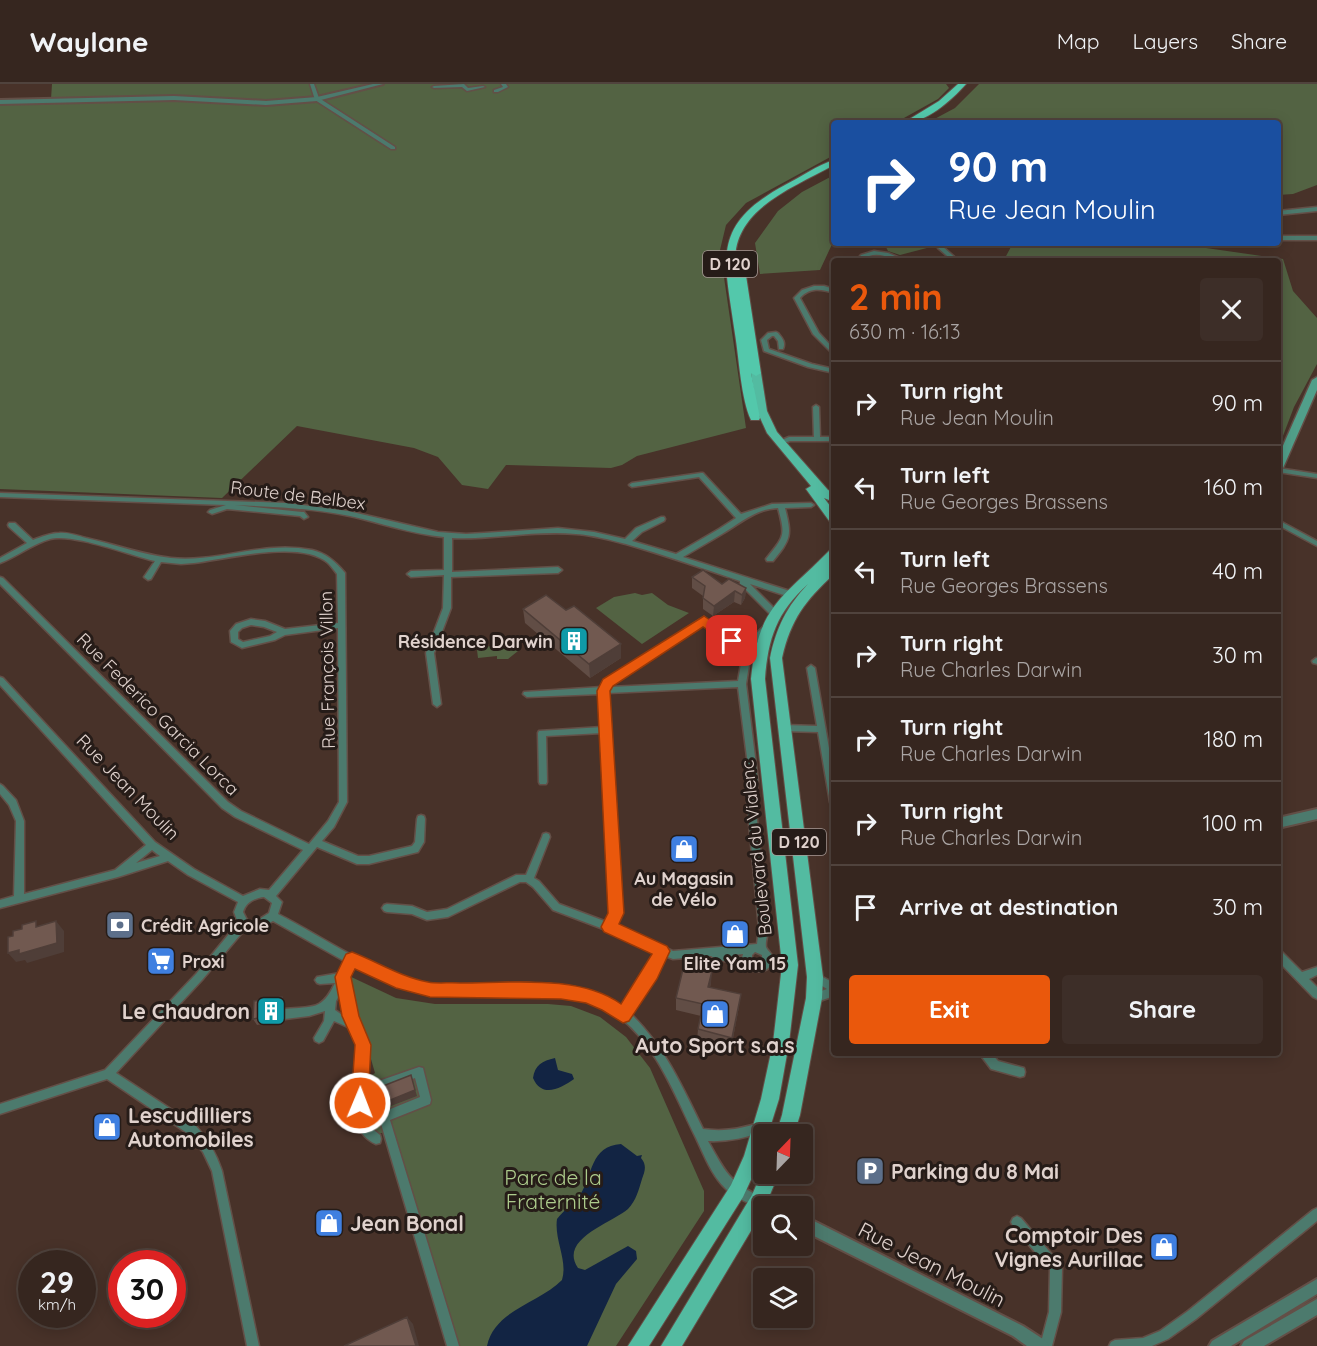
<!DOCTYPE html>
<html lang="en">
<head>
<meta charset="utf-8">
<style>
	body { margin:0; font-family:Quicksand,sans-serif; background:#3d2e28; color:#f1f3f6; height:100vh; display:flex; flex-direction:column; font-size:22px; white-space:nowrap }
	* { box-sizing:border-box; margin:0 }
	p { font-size:20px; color:#aaa5a4 }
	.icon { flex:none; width:33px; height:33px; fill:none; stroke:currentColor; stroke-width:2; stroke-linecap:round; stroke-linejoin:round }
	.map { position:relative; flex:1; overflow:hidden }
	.details { position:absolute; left:831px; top:174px; width:450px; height:798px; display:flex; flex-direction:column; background:#36261f; border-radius:6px; box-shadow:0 3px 15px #0003,0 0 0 2px #50433d }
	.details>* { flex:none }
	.top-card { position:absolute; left:831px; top:36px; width:450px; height:126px; border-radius:6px; box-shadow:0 3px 15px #0003,0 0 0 2px #50433d; background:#1a4fa0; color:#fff; overflow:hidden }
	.needle { width:39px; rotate:23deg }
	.controls { position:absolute; left:753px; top:1040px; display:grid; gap:12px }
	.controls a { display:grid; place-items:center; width:60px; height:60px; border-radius:6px; background:#36261f; box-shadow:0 3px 15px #0003,0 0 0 2px #50433d; font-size:30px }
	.speed { position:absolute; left:18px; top:1166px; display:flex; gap:12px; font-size:30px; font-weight:700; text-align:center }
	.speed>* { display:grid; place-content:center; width:78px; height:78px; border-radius:50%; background:#36261f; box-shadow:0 3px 15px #0003,0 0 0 2px #50433d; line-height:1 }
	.speed small { font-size:15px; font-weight:400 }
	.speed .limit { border:9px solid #d22; background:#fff; color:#111 }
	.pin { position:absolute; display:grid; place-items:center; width:51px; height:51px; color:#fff; margin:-26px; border-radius:12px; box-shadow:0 3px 9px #0006 }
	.me { position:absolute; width:66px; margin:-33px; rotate:1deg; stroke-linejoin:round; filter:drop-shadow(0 0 4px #0008) }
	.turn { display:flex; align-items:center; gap:21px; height:126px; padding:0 18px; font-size:27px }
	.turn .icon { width:78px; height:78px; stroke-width:2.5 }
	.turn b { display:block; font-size:42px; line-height:51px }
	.round { display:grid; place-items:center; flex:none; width:63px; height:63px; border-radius:6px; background:#3d2e28 }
	.head { display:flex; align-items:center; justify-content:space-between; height:102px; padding:0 18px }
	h1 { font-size:36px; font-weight:700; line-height:45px; color:#ea580c }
	.action { display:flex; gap:12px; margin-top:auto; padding:12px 18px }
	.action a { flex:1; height:69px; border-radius:6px; background:#ea580c; color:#fff; font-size:24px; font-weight:700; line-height:69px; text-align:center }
	.action a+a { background:#3d2e28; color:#f1f3f6 }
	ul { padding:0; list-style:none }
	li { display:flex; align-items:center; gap:18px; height:84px; padding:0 18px; border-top:2px solid #50433d }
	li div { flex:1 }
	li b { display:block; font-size:22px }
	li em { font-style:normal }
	header { display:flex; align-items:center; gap:36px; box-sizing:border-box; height:84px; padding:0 30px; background:#36261f; border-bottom:2px solid #50433d }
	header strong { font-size:28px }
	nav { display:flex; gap:33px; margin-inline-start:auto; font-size:21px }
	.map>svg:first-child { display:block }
	.green { fill:#536343 }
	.water { fill:#122443 }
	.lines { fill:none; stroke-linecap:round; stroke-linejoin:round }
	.minor-casing { stroke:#634f47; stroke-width:3 }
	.tertiary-casing { stroke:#634f47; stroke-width:4 }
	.secondary-casing { stroke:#634f47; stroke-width:3 }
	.primary-casing { stroke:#634f47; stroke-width:2 }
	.trunk-casing { stroke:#634f47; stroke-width:2 }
	.minor { fill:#4c7a6d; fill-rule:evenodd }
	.tertiary { fill:#4c7a6d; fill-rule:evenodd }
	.secondary { fill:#519f8a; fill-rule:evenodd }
	.primary { fill:#53bba1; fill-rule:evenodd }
	.trunk { fill:#53c8ab; fill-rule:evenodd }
	.wall { fill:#614d45 }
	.shaded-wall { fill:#4f3e38 }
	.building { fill:#715950; stroke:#4f3e38; stroke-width:1.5 }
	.route { fill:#ea580c; stroke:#983908; stroke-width:1.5 }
	.labels { text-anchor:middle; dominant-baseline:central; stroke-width:6; stroke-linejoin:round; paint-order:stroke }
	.shield { fill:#261c18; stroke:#a89b97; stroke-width:1.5 }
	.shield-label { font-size:16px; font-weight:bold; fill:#e0d2cd }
	.street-label { font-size:18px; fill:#e0d2cd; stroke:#261c18 }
	.poi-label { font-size:18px; font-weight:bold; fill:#e0d2cd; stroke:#261c18 }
	.near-poi-label { font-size:21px; font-weight:bold; fill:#e0d2cd; stroke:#261c18; text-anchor:start }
	.near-park-label { font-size:21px; fill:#adcc8c; stroke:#261c18 }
	.near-street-label { font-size:21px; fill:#e0d2cd; stroke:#261c18 }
</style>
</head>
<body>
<header>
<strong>Waylane</strong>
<nav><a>Map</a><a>Layers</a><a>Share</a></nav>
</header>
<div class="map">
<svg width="1317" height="1262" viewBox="0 0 1317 1262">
	<rect width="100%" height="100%" fill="#483229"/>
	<path class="green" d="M52 0H946L949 4 938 15 895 39H834V71L746 119 726 141 720 166 746 344 637 372 622 381 611 384 506 381 488 405 462 401 438 373 414 364 297 342 222 414 0 405V15H51Z
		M979 0H1317V101L1293 110 1278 111V39H927L955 24Z
		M834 91V156L820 186 760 190 755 159 778 127 802 108Z
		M884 159H946L900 171 888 167Z
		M1013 159H1171L1283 175 1293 207 1317 234V280L1294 323 1278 365V177H1009L1005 174Z
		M635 509 642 511 652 509 668 521 689 529 642 560 596 524 614 513Z
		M506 557 518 567 508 575H497V572L478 574 477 566Z
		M347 891 396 914 435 920H548L571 922 600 933 626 953 650 984 704 1107V1127L616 1262H457L392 1046 378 1050 370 1046C366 1026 354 1001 375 989Z"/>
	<path class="water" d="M555 974 558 986 572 990 574 995C561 1004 542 1015 533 994 535 981 542 977 555 974Z
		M621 1060 637 1072 642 1071 641 1074C647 1081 645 1087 642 1095 639 1105 636 1117 628 1125 612 1139 558 1155 578 1184L585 1186 628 1162 636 1167 637 1175 616 1200 587 1262H487C494 1226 540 1219 562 1196 568 1176 554 1156 557 1135 564 1126 573 1120 580 1111 593 1091 590 1062 621 1060Z"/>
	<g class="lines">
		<g class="minor-casing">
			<path id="minor" d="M310 0H314L319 14 395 63V65H391L315 16Z
				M464 0 468 4 483 2 485 3 467 7 462 3 434 4 432 3 434 2Z
				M501 0H506L508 3 498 8H494V6L503 3Z
				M1317 123V127L1278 131V127Z
				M1278 152H1317V156H1278Z
				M940 161 942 162 959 177H953L938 164V162Z
				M874 167 888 169 907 177C891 177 876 163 862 177H856L861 171Z
				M814 202H824L834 205V209C821 205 810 203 800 214L819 249 834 265V270L832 269 813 250 794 214 802 206Z
				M776 248 778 249C782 254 786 258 783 265H779L778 257 774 252H772L767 256 769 265 812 280 834 285V289L808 283 764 267 761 256 768 249Z
				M816 321 819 323 820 353H834V357H790L781 360H777V358L789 353H814L813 323Z
				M1278 384 1317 390V394L1278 388Z
				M701 389H703L741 430 772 420 811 419 814 421 811 423 785 424C792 452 791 455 773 477H767L766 475C784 452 786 453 778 424 755 425 741 439 722 450 709 458 696 465 683 473L793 508 794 510 793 512 790 513 750 500 777 527 778 529 777 531H771L740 500V497C702 484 664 471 626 460 610 456 593 451 576 450 535 446 493 456 452 454V488L558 483 562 486 558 489 451 493V524L434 569 441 620 437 623 433 620 426 569 443 524 444 491 411 493 407 490 411 487 444 486V453C412 450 381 439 350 432 312 424 273 423 235 421L302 428H304L308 433 304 435 300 432 227 425 212 430 208 428 210 426 226 421 0 413V409L287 419 348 427 438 448 466 450 484 449 558 444 594 448 625 455 636 444 661 433H664L665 435 664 437 642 448 632 457 676 470 719 445 736 434 699 393 632 403 629 401 632 399Z
				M1278 436 1317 457V462L1278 441Z
				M9 439H15L33 456C41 453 50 449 59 449 68 448 78 452 86 454 114 460 143 471 171 474 218 479 263 456 312 466 326 469 336 478 345 489L347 718 334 743 322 757 358 772H369L412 762 415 758 417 735 418 732 421 731 424 732 425 735 424 758 418 768 369 780H357L317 763 276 812 282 818 278 830C327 855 372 889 426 900 493 914 560 882 622 924L648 886 656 868 606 846 553 826 533 803 526 798H520L448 833 427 836 412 830 387 828 384 827 382 824 384 821 387 820 412 822 427 828 447 825 516 791H526L542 753 543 750 546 749 549 750 550 753 534 794 539 797 559 820 607 838 611 829 602 649 546 652 547 698 546 700H540L539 698 538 649 539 647 602 643 600 610 527 613 523 610 524 608 602 603 605 597 704 533 734 555 747 558 765 541H771L772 543 771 545 752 562 746 600 758 697 755 718 769 844C768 849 765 858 766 863 768 868 773 869 772 875 769 899 740 882 728 878 722 876 716 876 711 872L673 875 665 872 654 892 630 929C665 963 682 1002 703 1045 723 1048 742 1045 761 1038L765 1039 766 1043 765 1047C746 1054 728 1058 708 1057 725 1087 729 1099 762 1113L764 1117 762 1121 758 1123C747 1118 735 1114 726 1105 712 1092 704 1071 696 1054 675 1012 657 961 618 932 567 895 507 916 449 912 415 909 384 897 354 882L348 893 355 932 368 961 364 1003 365 1035 369 1042 380 1051 381 1055 380 1059 376 1060C346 1047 353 1007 356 980 357 975 359 967 358 961 357 956 353 949 350 944L334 937 323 957 319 959 315 957 314 954 324 937 325 927 309 932 285 935 281 933 280 930 281 927 285 925C313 922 322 927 335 899L320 900 317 899 315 896 317 893 340 889 346 878 273 837 256 846 246 844 202 896 116 989 195 1041C208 1055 216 1069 222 1087L259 1262H247L212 1087 203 1068 187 1049 107 995 0 1030V1020L105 986 196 890 238 839 234 828 238 818 188 791 168 777 118 793 0 824V816L14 812 16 737 9 721 0 710V700L3 702 16 716 24 737V810L115 786 146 761 0 601V593L3 594 155 758 194 785 243 812 260 805 269 806 303 766 235 733 222 724 0 500V493L3 494 228 718 241 727 309 760 328 737 339 718 338 544 285 551 275 556 242 564 231 558 230 547 236 540 251 535 265 537 285 545 338 539 337 490C334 486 331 482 328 479 301 455 227 475 194 479L181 480 161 478 151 495 148 496 144 493 155 477C129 471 73 449 50 455 32 460 18 472 0 479V474L27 459 9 443 8 441ZM704 540 729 559 744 563 738 597 610 603 611 601ZM251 541 264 543 277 548 270 552 243 558 238 555V548L242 544ZM738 603 750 697 747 718 759 844 757 860 673 867 615 841 621 829 608 609ZM152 766 160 772 136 779ZM264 813 272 819 269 829 255 838 247 836 243 828C246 818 255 814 264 813ZM755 868 762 871V877L759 879H755L752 877V871ZM743 870 742 874 733 871ZM341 908 345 932V933L335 926 336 917Z
				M1316 574H1317V580L1313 579 1312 577Z
				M811 581 815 584 834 693V722L831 721 830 718 818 648 784 647 781 646 780 644 781 642 784 641 817 642 807 584Z
				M1278 866 1281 867 1302 888 1317 883V891L1309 895 1317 903V915L1313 913 1278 877Z
				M815 889 834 899V912L814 919 810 917 809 914 810 911 827 905 812 896 810 893 812 890Z
				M979 969H991L998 977 1024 984 1025 988 1024 992 1020 993 991 985Z
				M419 983 423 984 431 1016 430 1020 390 1036 459 1262H447L379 1033 372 1003 373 999ZM415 994 420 1013 388 1026 383 1006Z
				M1317 1124V1137L1196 1235 1168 1255 1152 1262H1109L1111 1258 1115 1256 1143 1254 1160 1247 1188 1227 1313 1126Z
				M1017 1132 1021 1134 1060 1180 1062 1184 1061 1228 1052 1262H1040L1049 1228 1050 1186 1013 1142 1011 1138 1013 1134Z"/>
		</g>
		<g class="tertiary-casing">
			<path id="tertiary" d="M373 0H383L317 17 266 21 174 16 0 20V16L174 12 266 17 317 13Z
				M1317 725V735L1278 744V734Z
				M802 1131 1023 1242 1046 1257 1049 1262H1027L1013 1252 802 1146Z
				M1317 1195V1210L1231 1262H1209L1212 1257Z
				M1317 1215V1231L1264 1262H1241L1244 1257Z"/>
		</g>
		<g class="secondary-casing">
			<path id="secondary" d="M1317 293V306L1283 384 1278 387V373L1312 296Z"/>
		</g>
		<g class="primary-casing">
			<path id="primary" d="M756 286 761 289 767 327 777 348 828 406 834 409V418L824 414 834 427V439L830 438 806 405 811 402 767 349 757 327 751 289Z
				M834 465V476L830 480 834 479V490C805 517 791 535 782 574L823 893 822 914 800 1031 794 1050H776L782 1031 806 914 807 893 770 574C776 544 787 522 808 500 777 528 768 554 765 595L798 881 789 959 779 1015 768 1050H764L761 1074 743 1113 649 1262H628L731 1101 744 1072 761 1015 773 959 782 881 751 595C758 521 783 514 830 466Z
				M764 1083V1089H779L764 1125 682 1262H661L752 1111Z"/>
		</g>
		<g class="trunk-casing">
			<path id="trunk" d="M958 0H966C951 17 926 39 903 39L939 17Z
				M834 76V81C791 105 727 127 736 187L737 183 740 182 745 185 761 289 756 292 751 289 760 334 759 336H751C741 315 739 274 735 250 725 176 709 142 785 101 801 93 817 81 834 76Z"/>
		</g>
		<use href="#minor" class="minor"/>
		<use href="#tertiary" class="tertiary"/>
		<use href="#secondary" class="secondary"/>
		<use href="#primary" class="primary"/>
		<use href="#trunk" class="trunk"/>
	</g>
	<path class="wall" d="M692 493 722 500 746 504 745 514 741 521 734 518 713 532 703 525V512L692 504Z
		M523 525 621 574 590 594 525 539Z
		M711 899 710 903 739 922 731 965 697 957 698 945 701 932 676 926V914Z
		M282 913 285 919V923L278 929 283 936 257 941 253 935Z"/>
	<path class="shaded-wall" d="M746 504 745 514 741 521 742 511Z
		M735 507 734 518 713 532 714 522Z
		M621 560V574L590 594 589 580Z
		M56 837 64 847V868L27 879 25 876 16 878 8 869 19 866Z
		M712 887 711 899 707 915 708 903Z
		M741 910 739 922 731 965 732 954Z
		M282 913 285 919V923L278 929 275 923Z
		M411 991 417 1012 391 1022 388 1017Z
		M407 1233 413 1240 419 1262H416Z"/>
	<path class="building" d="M703 486 722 500 729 495 746 504 742 511 735 507 714 522 703 514 705 502 692 493Z
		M546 511 566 526 574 522 621 560 589 580 523 525Z
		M36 837V843L56 837 57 859 19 870V866L8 869V853L13 852V847L22 845V841Z
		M684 881 712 887 708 903 741 910 732 954 698 945 703 920 676 914Z
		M282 913V917L275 923 279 931 253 935 254 917Z
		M411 991 415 1006 388 1017 383 1002Z
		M407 1233 416 1262H344Z"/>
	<path class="route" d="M704 532 737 554 739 557 737 560H728L703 543 613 602 610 607 624 829 619 840 667 862 670 867 657 895 629 937 623 939 602 926 586 919 561 915 430 913 396 904 355 885 351 893 359 932 371 961 368 1019 366 1025 360 1028 354 1025 351 1019 355 961 342 932 335 893 346 870 352 868C378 878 401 893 428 898 438 900 450 898 460 899 509 899 580 890 621 920L652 870 604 848 601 843 608 829 597 607 603 595Z"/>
	<defs>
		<g id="building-square" transform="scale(1.5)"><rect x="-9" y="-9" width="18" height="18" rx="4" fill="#0f9aa8" stroke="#261c18"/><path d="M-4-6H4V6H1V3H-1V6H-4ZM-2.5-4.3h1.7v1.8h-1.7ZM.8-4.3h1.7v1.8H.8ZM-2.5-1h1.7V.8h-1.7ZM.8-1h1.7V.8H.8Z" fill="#fff"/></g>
		<g id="shop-square" transform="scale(1.5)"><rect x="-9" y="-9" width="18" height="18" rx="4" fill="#3f7fe0" stroke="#261c18"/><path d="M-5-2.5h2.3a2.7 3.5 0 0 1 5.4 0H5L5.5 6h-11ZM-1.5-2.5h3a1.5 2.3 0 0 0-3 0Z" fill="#fff"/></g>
		<g id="bank-square" transform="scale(1.5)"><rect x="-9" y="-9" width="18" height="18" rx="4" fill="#5c6f8a" stroke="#261c18"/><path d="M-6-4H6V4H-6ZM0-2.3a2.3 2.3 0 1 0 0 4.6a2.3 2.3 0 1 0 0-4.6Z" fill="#fff"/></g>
		<g id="supermarket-square" transform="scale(1.5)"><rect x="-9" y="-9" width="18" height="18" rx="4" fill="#3f7fe0" stroke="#261c18"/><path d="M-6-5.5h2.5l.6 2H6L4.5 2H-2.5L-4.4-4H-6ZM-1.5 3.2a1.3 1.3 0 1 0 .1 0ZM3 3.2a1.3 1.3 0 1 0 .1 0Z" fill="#fff"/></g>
		<g id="parking-square" transform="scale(1.5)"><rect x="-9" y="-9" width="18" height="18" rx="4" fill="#5c6f8a" stroke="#261c18"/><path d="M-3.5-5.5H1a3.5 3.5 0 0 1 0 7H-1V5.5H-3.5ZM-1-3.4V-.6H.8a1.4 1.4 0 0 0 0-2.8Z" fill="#fff"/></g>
	</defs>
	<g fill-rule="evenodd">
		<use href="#building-square" x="574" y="557"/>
		<use href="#shop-square" x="684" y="765"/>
		<use href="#bank-square" x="120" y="841"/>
		<use href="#shop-square" x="735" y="850"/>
		<use href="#supermarket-square" x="161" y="877"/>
		<use href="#building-square" x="271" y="927"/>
		<use href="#shop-square" x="715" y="930"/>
		<use href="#shop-square" x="107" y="1043"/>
		<use href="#parking-square" x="870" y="1087"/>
		<use href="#shop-square" x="329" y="1139"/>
		<use href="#shop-square" x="1164" y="1163"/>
	</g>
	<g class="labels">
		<g class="shield">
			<rect x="703" y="167" width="54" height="26" rx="4.5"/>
			<rect x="772" y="745" width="54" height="26" rx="4.5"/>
		</g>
		<g class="shield-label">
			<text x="730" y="180">D 120</text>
			<text x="799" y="758">D 120</text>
		</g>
		<g class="street-label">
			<text transform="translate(298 411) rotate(7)">Route de Belbex</text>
			<text transform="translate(327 586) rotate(-91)">Rue François Villon</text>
			<text transform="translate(158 630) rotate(45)">Rue Federico Garcia Lorca</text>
			<text transform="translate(128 703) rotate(46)">Rue Jean Moulin</text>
			<text transform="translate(756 764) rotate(-96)">Boulevard du Vialenc</text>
		</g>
		<g class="poi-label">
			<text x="553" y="557" text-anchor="end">Résidence Darwin</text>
			<text x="684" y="794">Au Magasin<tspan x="684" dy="21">de Vélo</tspan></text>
			<text x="141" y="841" text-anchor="start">Crédit Agricole</text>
			<text x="182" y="877" text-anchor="start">Proxi</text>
			<text x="735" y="879">Elite Yam 15</text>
		</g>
		<g class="near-poi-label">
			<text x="250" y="927" text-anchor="end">Le Chaudron</text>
			<text x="715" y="961" text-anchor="middle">Auto Sport s.a.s</text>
			<text x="128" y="1031">Lescudilliers<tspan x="128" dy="24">Automobiles</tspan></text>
			<text x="891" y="1087">Parking du 8 Mai</text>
			<text x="350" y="1139">Jean Bonal</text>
			<text x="1143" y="1151" text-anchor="end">Comptoir Des<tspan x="1143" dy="24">Vignes Aurillac</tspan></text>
		</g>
		<g class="near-park-label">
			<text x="553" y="1093">Parc de la<tspan x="553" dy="24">Fraternité</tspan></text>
		</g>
		<g class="near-street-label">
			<text transform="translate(932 1180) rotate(27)">Rue Jean Moulin</text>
		</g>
	</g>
</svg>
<div class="controls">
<a><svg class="needle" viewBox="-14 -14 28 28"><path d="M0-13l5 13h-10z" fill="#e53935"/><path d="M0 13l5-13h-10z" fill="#aaa5a4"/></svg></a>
<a><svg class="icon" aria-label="search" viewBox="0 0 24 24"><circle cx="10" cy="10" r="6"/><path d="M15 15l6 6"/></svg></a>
<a><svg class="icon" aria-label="layers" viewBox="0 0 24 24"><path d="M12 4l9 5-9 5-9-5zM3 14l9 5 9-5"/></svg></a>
</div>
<div class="speed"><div>29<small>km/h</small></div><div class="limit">30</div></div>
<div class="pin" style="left:732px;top:557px;background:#d93025"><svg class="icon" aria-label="arrive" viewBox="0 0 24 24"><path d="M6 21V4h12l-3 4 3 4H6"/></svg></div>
<svg class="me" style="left:360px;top:1019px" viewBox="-20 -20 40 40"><circle r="17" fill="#ea580c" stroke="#fff" stroke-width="3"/><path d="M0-11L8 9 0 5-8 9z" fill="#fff"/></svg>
<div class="top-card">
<div class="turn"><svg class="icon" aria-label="right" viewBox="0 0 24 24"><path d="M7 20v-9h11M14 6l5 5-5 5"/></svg><div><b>90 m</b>Rue Jean Moulin</div></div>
</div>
<section class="details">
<div class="head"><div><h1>2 min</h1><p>630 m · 16:13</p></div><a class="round"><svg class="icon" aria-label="close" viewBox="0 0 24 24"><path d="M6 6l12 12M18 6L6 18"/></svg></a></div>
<ul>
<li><svg class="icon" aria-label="right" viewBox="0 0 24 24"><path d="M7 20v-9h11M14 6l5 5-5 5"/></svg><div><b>Turn right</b><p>Rue Jean Moulin</p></div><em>90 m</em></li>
<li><svg class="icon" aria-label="left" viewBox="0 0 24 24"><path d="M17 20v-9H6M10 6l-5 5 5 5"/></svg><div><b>Turn left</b><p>Rue Georges Brassens</p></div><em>160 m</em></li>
<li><svg class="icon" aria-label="left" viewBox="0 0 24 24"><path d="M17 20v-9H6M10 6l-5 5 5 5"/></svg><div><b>Turn left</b><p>Rue Georges Brassens</p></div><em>40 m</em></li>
<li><svg class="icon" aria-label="right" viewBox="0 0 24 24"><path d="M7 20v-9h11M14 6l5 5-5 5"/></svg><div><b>Turn right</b><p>Rue Charles Darwin</p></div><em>30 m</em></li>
<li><svg class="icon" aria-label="right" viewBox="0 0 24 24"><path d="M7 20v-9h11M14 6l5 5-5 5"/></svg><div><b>Turn right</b><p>Rue Charles Darwin</p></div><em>180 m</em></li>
<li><svg class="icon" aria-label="right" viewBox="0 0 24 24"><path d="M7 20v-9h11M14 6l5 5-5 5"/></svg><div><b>Turn right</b><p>Rue Charles Darwin</p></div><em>100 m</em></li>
<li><svg class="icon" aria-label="arrive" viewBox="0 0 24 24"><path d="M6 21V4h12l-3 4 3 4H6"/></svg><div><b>Arrive at destination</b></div><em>30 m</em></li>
</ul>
<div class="action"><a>Exit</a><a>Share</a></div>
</section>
</div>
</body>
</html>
